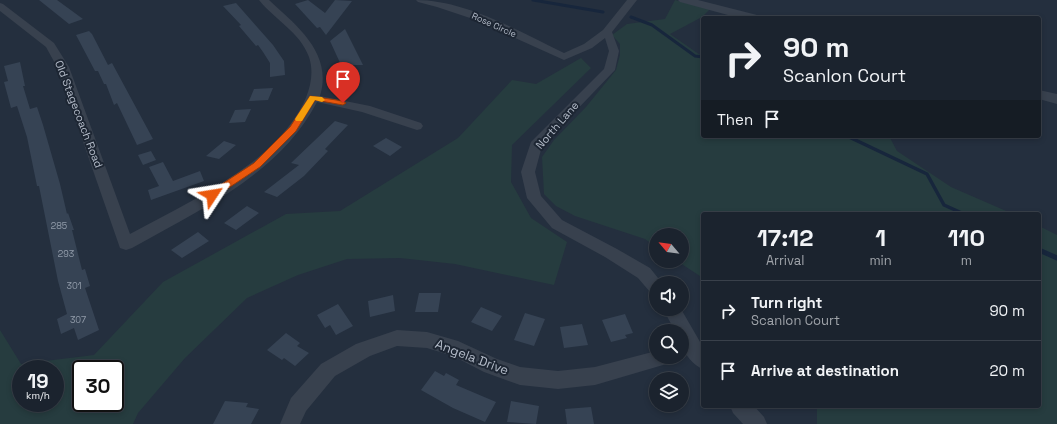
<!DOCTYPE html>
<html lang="en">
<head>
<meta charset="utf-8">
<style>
	body { margin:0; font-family:"Space Grotesk",sans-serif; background:#282f3a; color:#f1f3f6; height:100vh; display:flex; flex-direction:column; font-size:15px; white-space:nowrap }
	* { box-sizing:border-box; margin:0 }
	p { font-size:13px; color:#a0a4aa }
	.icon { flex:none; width:22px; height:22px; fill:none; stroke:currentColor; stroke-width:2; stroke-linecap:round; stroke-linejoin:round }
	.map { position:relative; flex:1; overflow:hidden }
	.sheet { position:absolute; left:701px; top:212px; width:340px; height:196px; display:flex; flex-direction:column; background:#1b232e; border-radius:4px; box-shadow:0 2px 6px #0003,0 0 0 1px #39404a }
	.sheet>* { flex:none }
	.guide { position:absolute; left:701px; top:16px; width:340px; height:122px; border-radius:4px; box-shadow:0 2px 6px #0003,0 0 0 1px #39404a; background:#1b232e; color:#f1f3f6; overflow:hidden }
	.needle { width:26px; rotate:299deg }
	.fabs { position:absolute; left:649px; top:228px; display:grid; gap:8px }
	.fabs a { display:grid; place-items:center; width:40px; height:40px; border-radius:50%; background:#1b232e; box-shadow:0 2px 6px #0003,0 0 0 1px #39404a; font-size:20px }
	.speed { position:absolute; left:12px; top:360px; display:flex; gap:8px; font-size:20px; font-weight:700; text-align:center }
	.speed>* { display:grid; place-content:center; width:52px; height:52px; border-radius:50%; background:#1b232e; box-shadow:0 2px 6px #0003,0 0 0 1px #39404a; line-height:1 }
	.speed small { font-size:10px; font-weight:400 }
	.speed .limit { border:2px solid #111; border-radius:6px; background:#fff; color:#111 }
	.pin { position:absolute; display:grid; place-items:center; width:34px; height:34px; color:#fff; margin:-41px -17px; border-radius:50% 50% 50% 0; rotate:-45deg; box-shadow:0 0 4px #0007 }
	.pin .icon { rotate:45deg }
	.me { position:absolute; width:44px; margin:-22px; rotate:57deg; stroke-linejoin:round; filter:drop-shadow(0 0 3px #0008) }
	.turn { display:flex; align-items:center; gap:14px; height:84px; padding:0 16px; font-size:18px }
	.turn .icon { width:52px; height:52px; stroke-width:2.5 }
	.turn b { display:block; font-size:28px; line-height:34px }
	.then { display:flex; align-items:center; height:38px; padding:0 16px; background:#0003; gap:8px; font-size:15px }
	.eta { display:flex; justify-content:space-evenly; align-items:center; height:68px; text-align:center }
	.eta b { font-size:24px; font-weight:800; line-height:28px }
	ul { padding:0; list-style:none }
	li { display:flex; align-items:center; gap:12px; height:60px; padding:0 16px; border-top:1px solid #39404a }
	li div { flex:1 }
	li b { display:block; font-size:15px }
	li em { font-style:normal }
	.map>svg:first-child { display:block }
	.green { fill:#263c3f; fill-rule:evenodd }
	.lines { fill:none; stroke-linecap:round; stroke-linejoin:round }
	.stream-far2 { stroke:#17263c; stroke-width:3 }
	.stream-far1 { stroke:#17263c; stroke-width:3.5 }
	.stream { stroke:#17263c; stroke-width:5 }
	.building { fill:#364354 }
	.minor { fill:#38414e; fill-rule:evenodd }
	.tertiary { fill:#38414e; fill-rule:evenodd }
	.route { fill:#ea580c; stroke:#983908 }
	.slow { fill:#f59e0b }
	.labels { text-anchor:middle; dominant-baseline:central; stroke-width:4; stroke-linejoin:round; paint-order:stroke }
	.far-street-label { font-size:9px; fill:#b4bcc9; stroke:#1d2633 }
	.number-label { font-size:9px; fill:#929caa }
	.street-label { font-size:11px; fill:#b4bcc9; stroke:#1d2633 }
	.near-street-label { font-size:13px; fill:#b4bcc9; stroke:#1d2633 }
</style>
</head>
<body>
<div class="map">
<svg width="1057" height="424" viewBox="0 0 1057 424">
	<rect width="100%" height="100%" fill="#242f3e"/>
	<path class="green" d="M675 0 710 9 702 17 670 34 703 57V136H889L897 151 951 187 1013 214H703V278L677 261H682V235H656V247L645 239 575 216 556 206 544 194 542 157 554 140 586 107 616 70 620 55V44L612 35 627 24 665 19Z
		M581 58 591 68 512 145 511 182 531 218 567 242 554 285 455 264 400 258 347 259 298 275 247 298 185 358 138 413 133 424H0V330L21 364 94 355 163 282 286 214 340 211 458 138 512 80 536 84ZM21 369H55V403H21ZM81 369H115V403H81Z
		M1039 226 1057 235V424H817V406H1039Z"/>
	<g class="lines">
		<path class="stream-far2" d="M533 0 603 12
			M631 17 652 25 695 56 703 57"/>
		<path class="stream-far1" d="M847 136 927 174 944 205 964 214"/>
		<path class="stream" d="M1039 250 1057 258"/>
	</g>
	<path class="building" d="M39 0H57L83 19 69 24Z
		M308 0 325 13 335 0 352 1 326 35 320 27 317 28 295 4Z
		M236 3 273 45 284 61 285 75 270 77V63L263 52 258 45 256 46 239 26 241 25 223 6Z
		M345 29 363 65H341L330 41Z
		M89 31 92 34 108 65 112 63 153 139 137 145 117 103 114 105 106 84H104L98 71H95L76 35Z
		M20 62 25 86H23L30 109 37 107 43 125 60 184 67 214 68 213 74 230H72L82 270 85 269 90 286 85 288 99 330 78 340 74 328 61 334 57 319 67 314 58 281 39 186H37L27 137 17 106 11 108 4 82 8 81 4 66Z
		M273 88 268 100 249 101 254 89Z
		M251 109 245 122 229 123 235 110Z
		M335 121 348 125 325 149 328 151 304 176 277 197 264 192 299 165 291 163Z
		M386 138 402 147 390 156 373 146Z
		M224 141 236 145 219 159 206 156Z
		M151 151 156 160 143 165 138 155Z
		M163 162 173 181 200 171 204 181 151 200 148 190 159 186 149 167Z
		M247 206 259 213 236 230 224 223Z
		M198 232 209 241 182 258 171 250Z
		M419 293H441L438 312H415Z
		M393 295 395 311 370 317 368 301Z
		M338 304 353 326 336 335 330 325 325 328 317 315Z
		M481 307 502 316 492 331 471 322Z
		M525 313 545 319 534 346 514 340Z
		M625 314 633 333 625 335 627 338 611 342 602 320Z
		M582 324 588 345 564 348 560 327Z
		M286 333 300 343 297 346 309 353 295 366 284 358 282 360 267 350Z
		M435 371 444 376 446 373 459 380 456 385 496 402 485 422 453 408 421 390Z
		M225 401 248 403 246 407 259 409 251 424H213Z
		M511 401 539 406 536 424 507 422Z
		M591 407 594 424H567L565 409Z"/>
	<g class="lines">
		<path class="minor" d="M259 0H269C297 26 333 53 320 96L370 106 421 123 423 126 421 129 417 130 362 112 317 102C279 175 199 210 132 248L126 250 120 248 57 67 46 47 0 11V3L3 4 54 43 69 67 130 234C171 212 214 191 251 163 280 142 322 96 309 57 300 32 275 20 259 0Z
			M416 0C466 0 520 32 564 53L584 44 603 30 627 0H637L612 32 619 51 615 70 542 146 535 172 541 196 562 220 617 249 650 268 662 283H656V294L650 292 638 278 605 257 552 228 527 198 521 172 531 142 604 69 609 51 605 38 592 48 564 60 473 19 437 7 418 2Z
			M663 309H681L703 347V369C694 366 684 354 682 345 681 340 682 335 682 331H675Z
			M397 330 427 332 458 341 497 359 520 367 558 371 595 367 656 351V357H672L670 363 663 365 595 385 558 389 520 385 484 372 453 356 427 348 397 346 370 356 335 376 306 411 300 424H280L291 398 321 364 356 344Z
			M730 406H754L764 417 767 424H743L733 413Z"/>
		<path class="tertiary" d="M678 0H698L757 15 759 18H739L680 2Z
			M1039 90 1057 94V104L1039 99Z"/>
	</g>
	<path class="route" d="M310 96 343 101 346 103 343 105 315 100 296 131 260 167 215 197H208L207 195 208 193 254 163 290 127Z"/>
	<path class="slow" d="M310 96 322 97 325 100 322 102 315 100 302 121H296L295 119Z"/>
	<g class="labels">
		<g class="far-street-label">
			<text transform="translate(494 25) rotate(24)">Rose Circle</text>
		</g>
		<g class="number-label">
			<text x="59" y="226">285</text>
			<text x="66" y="254">293</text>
			<text x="74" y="286">301</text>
			<text x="78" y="320">307</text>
		</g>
		<g class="street-label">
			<text transform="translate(79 114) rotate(69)">Old Stagecoach Road</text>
			<text transform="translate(557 125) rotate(-49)">North Lane</text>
		</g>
		<g class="near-street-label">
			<text transform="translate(472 357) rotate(21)">Angela Drive</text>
		</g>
	</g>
</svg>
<div class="fabs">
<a><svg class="needle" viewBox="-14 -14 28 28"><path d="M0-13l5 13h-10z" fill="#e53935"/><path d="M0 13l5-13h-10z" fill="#a0a4aa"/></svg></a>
<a><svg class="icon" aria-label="sound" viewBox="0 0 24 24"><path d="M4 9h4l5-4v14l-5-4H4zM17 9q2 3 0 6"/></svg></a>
<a><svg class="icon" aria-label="search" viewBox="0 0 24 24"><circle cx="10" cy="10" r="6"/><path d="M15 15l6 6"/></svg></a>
<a><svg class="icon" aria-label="layers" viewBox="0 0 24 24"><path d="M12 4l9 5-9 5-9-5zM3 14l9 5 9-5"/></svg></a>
</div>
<div class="speed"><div>19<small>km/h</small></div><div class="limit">30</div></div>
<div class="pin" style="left:343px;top:103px;background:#d93025"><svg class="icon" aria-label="arrive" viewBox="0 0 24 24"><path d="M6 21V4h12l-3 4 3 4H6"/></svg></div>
<svg class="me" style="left:212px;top:195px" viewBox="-20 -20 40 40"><path d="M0-17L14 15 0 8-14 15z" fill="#ea580c" stroke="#fff" stroke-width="4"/></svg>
<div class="guide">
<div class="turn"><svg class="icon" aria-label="right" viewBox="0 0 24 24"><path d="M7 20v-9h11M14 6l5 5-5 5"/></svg><div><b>90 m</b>Scanlon Court</div></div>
<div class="then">Then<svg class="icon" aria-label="arrive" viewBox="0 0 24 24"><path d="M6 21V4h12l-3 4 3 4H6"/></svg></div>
</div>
<section class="sheet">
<div class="eta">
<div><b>17:12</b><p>Arrival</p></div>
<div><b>1</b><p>min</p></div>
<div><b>110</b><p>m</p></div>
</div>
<ul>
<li><svg class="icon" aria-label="right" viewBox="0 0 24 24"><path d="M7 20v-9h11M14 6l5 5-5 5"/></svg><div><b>Turn right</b><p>Scanlon Court</p></div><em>90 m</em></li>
<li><svg class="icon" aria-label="arrive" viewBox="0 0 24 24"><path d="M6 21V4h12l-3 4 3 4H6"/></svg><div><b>Arrive at destination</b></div><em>20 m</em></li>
</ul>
</section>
</div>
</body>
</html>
